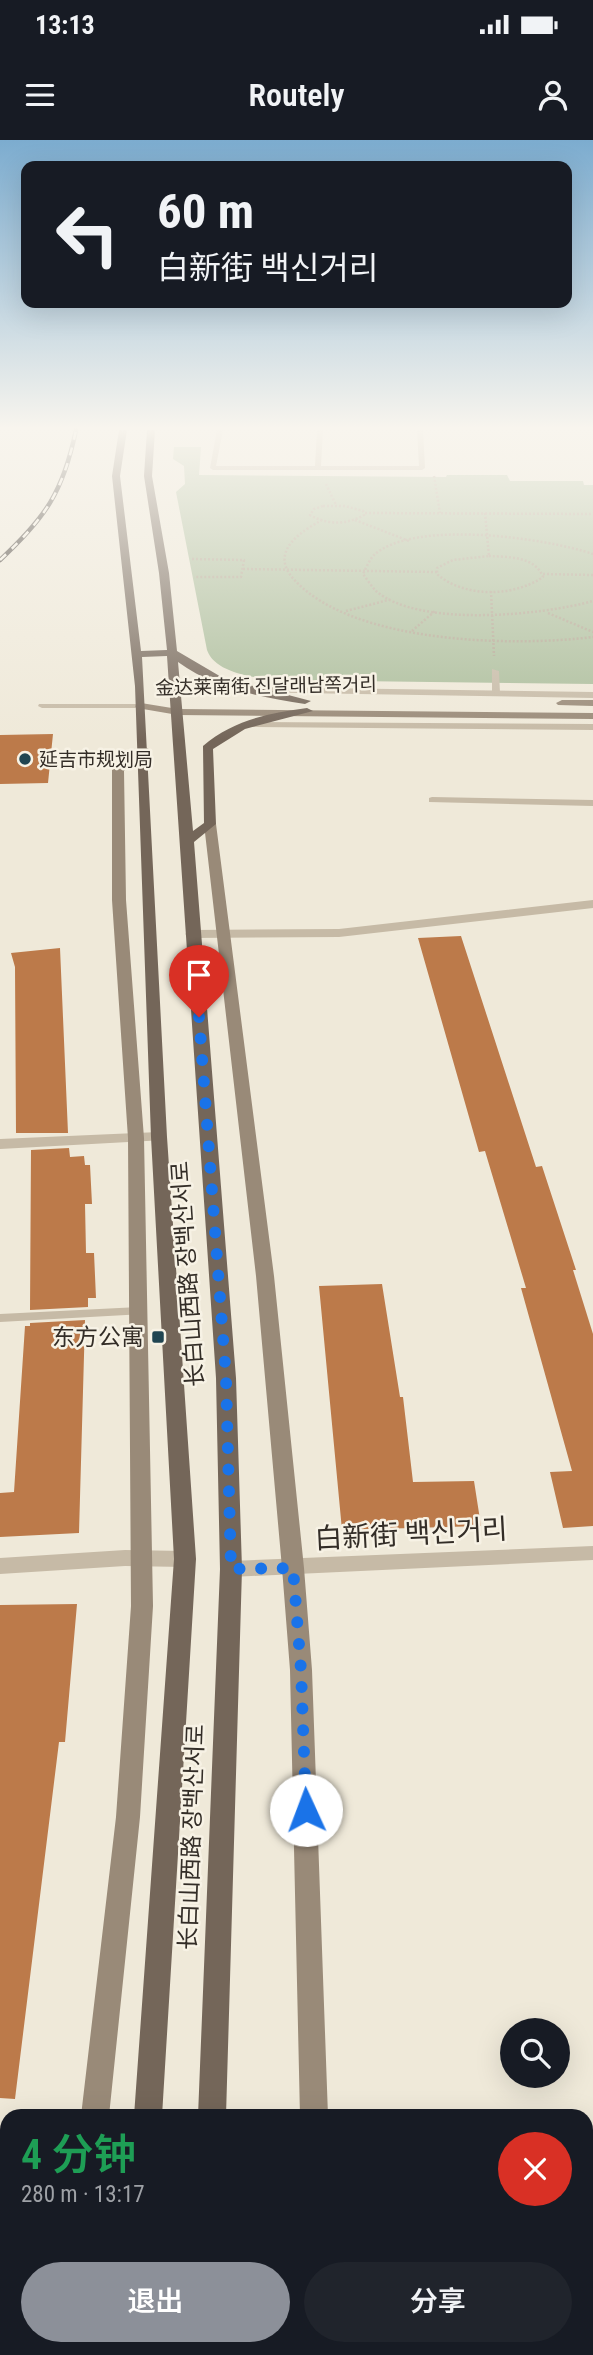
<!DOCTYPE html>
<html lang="zh">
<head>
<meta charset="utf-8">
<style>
	body { margin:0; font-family:"Roboto Condensed","Noto Sans SC","Noto Sans KR",sans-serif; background:#20242c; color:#f1f3f6; height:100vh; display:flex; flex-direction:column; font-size:26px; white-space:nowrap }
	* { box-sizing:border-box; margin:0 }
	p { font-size:23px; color:#9ea1a6 }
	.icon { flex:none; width:38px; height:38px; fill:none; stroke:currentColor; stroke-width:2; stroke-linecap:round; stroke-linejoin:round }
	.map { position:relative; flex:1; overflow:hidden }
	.details { position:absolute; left:0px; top:1969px; width:593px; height:247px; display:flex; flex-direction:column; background:#171b24; border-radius:21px 21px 0 0; box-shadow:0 7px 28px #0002 }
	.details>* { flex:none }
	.top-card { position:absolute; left:21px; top:21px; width:551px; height:147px; border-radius:14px; box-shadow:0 7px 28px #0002; background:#171b24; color:#f1f3f6; overflow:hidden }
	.tools { position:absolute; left:500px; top:1878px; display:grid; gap:14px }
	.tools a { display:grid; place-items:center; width:70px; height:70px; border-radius:50%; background:#171b24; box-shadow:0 7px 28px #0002; font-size:35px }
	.pin { position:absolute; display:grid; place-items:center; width:60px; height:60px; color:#fff; margin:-72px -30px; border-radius:50% 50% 50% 0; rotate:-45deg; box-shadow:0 0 7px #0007 }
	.pin .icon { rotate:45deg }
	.me { position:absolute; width:77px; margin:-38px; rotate:358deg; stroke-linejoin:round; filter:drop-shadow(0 0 5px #0008) }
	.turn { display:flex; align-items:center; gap:24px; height:147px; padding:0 21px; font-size:32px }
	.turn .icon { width:91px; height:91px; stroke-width:2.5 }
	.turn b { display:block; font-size:49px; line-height:60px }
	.round { display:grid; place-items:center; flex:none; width:74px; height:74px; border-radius:37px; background:#20242c }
	.summary { display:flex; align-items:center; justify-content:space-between; height:119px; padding:0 21px }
	h1 { font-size:42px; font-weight:600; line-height:52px; color:#1e9e55 }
	.button { display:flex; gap:14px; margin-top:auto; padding:14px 21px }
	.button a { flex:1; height:80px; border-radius:42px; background:#8c9099; color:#fff; font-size:28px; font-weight:600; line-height:80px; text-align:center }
	.button a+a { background:#20242c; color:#f1f3f6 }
	.status { display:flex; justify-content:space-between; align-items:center; height:49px; padding:0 35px; background:#171b24; direction:ltr }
	.status svg { height:19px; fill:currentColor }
	header { display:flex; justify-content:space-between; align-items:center; height:91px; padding:0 21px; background:#171b24; font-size:32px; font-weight:600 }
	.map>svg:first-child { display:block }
	.green { fill:#abbd9b }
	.building { fill:#bc7a4a }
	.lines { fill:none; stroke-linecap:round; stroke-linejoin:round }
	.path { stroke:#b1a591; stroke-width:2.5; stroke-dasharray:2 2; stroke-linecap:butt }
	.lane { fill:#c6baa6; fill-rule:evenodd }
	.street { fill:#c6baa6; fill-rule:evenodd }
	.secondary { fill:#998a78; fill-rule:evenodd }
	.primary { fill:#746659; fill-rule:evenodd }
	.rail-casing { stroke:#332d27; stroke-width:4.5 }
	.rail { stroke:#f7f2e5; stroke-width:2.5; stroke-dasharray:8; stroke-linecap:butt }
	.route { stroke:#1a73e8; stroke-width:12; stroke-dasharray:0 21.6 }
	.poi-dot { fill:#204551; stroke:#f7f2e5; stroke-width:2.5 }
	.labels { text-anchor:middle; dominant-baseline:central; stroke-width:5; stroke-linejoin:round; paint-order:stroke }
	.far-street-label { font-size:19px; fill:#332d27; stroke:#f7f2e5 }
	.far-poi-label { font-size:19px; fill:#332d27; stroke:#f7f2e5; text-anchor:start }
	.street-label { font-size:23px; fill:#332d27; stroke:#f7f2e5 }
	.poi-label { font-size:23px; fill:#332d27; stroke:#f7f2e5; text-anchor:end }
	.near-street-label { font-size:28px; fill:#332d27; stroke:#f7f2e5 }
</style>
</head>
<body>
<div class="status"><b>13:13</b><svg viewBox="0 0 49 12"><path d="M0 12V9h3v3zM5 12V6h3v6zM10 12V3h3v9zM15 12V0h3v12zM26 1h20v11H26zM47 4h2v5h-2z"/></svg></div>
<header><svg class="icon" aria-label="menu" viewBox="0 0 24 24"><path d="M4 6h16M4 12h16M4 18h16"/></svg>Routely<svg class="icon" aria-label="person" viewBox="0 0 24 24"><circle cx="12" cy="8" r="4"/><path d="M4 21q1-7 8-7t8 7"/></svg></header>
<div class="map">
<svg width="593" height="2215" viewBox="0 0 593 2215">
	<rect width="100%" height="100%" fill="#efe9d9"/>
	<path class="green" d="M174 307H201L199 335 446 337 447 335H507L510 341H583L584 345H593V544L274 540C253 537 215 533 207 510L176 352 185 344 184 326 173 319Z"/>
	<path class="building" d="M53 594 48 643 0 644V595Z
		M461 796 536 1027 542 1026 576 1130H573L593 1194V1386L563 1388 550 1332 572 1331 521 1148H526L485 1011 479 1012 418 798Z
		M60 808 68 993H16L15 827 11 813Z
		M69 1008 70 1017 84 1016 85 1025H90L92 1064H85L86 1113H94L96 1158H88V1167L30 1170 31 1010Z
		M382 1144 400 1257H403L413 1342 474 1341 481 1386 342 1390 319 1146Z
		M85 1180 79 1393 0 1397V1353L14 1352 25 1186H30V1183Z
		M77 1464 65 1602H59L15 1959 0 1958V1465Z"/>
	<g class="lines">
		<path class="path" d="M434 336 440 373
			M326 344 336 365
			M323 366H345L363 371 364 375C347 385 327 385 310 375L314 369Z
			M365 373 593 374
			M485 373 489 416
			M322 380C302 391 271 410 291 436 347 504 512 507 593 497
			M355 380 409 401
			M593 414C546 398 414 379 374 415 370 419 366 428 363 434 367 439 371 446 376 451 419 488 543 475 593 461
			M489 416C508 417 535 416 543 437 514 457 464 458 437 434V428L453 420Z
			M192 419 244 420 241 437H194
			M243 429 437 432
			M543 434 593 435
			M491 451 494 516
			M346 471 392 459
			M548 473 593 492
			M412 491 435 471"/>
		<path class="lane" d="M217 290H223L216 326H315L317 290H323L321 326H419L417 290H423L425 328 422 330H213L210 328Z
			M492 529 499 531 500 553 496 555 492 553Z
			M39 564H141L145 566 141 568H42L38 566Z
			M432 657 593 660V666L429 662V658Z
			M139 1167 145 1171 144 1174 0 1182V1174Z"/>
		<path class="street" d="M247 547 593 552V558L243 552 242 550Z
			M248 582 593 584V590L252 587 248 586Z
			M593 760V768L339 797 192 798 185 794 192 790 339 789Z
			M159 992 165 994 167 997 165 1000 0 1009V999Z
			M593 1406V1420L231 1437 223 1434 220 1429 223 1424 231 1421Z
			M125 1410 185 1411 192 1414 196 1419 192 1424 185 1427 125 1426 0 1434V1418Z"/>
		<path class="secondary" d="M562 560H593V566L558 565 556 563Z
			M141 563 178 569 593 573V579L178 575 137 568 135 566Z
			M143 606 149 609 147 611 124 631 126 760 144 998 153 1466 140 1677 109 1976H81L116 1677 131 1466 128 998 112 760V630Z
			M210 680 216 684 274 1136 304 1428 312 1530 328 1976H300L290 1530 282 1428 256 1136 204 684Z
			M55 2208H85L84 2215H54Z
			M300 2208H330V2215H300Z"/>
		<path class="primary" d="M119 290H127L120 336 141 511 167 510 159 433 144 336 147 290H155L152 336 169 433 177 511 223 538 311 561 305 564C261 557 215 549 178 522L193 691 204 683 203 606C233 580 269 573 307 568L313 571 245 589 213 609 216 684 194 702 236 1238 242 1429 226 1976H198L220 1429 216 1238 167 516 142 517 167 997 196 1419 162 1976H134L174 1419 151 997 135 546 112 336Z
			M117 2208H147L146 2215H116Z
			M189 2208H219L218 2215H188Z"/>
		<g class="rail-casing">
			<path id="rail" d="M0 420C46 377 63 352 76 290"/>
		</g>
		<use href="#rail" class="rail"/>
	</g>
	<linearGradient id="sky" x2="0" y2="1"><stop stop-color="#7caccf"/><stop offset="0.48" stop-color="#f8f5ee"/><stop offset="1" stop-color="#f8f5ee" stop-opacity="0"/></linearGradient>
	<rect width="593" height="600" fill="url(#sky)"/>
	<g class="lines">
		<path class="route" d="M199 877 226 1238 231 1429 293 1428 301 1530 306 1670"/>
	</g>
	<g class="poi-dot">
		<circle cx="25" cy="619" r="7"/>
		<rect x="151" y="1190" width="14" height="14" rx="3.5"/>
	</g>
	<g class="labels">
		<g class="far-street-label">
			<text transform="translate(266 546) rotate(-1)">金达莱南街 진달래남쪽거리</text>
		</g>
		<g class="far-poi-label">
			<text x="39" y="619">延吉市规划局</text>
		</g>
		<g class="street-label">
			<text transform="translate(188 1134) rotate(-94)">长白山西路 장백산서로</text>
			<text transform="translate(192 1697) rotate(-88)">长白山西路 장백산서로</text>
		</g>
		<g class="poi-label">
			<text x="144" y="1197">东方公寓</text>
		</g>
		<g class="near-street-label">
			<text transform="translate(411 1394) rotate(-3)">白新街 백신거리</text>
		</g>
	</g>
</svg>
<div class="tools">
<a><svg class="icon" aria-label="search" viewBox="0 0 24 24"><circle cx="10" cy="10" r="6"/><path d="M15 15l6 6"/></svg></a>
</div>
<div class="pin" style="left:199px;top:877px;background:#d93025"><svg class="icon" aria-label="arrive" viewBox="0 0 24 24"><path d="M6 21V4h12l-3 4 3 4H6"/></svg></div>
<svg class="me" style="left:306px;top:1670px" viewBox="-20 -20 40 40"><circle r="19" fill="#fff"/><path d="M0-13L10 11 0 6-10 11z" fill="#1a73e8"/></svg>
<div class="top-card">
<div class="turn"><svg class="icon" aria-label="left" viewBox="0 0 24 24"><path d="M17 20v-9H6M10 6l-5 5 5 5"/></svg><div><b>60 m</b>白新街 백신거리</div></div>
</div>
<section class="details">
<div class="summary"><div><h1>4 分钟</h1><p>280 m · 13:17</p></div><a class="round" style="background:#d93025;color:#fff"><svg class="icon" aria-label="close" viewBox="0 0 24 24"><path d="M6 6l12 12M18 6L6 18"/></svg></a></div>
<div class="button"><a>退出</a><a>分享</a></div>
</section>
</div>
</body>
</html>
